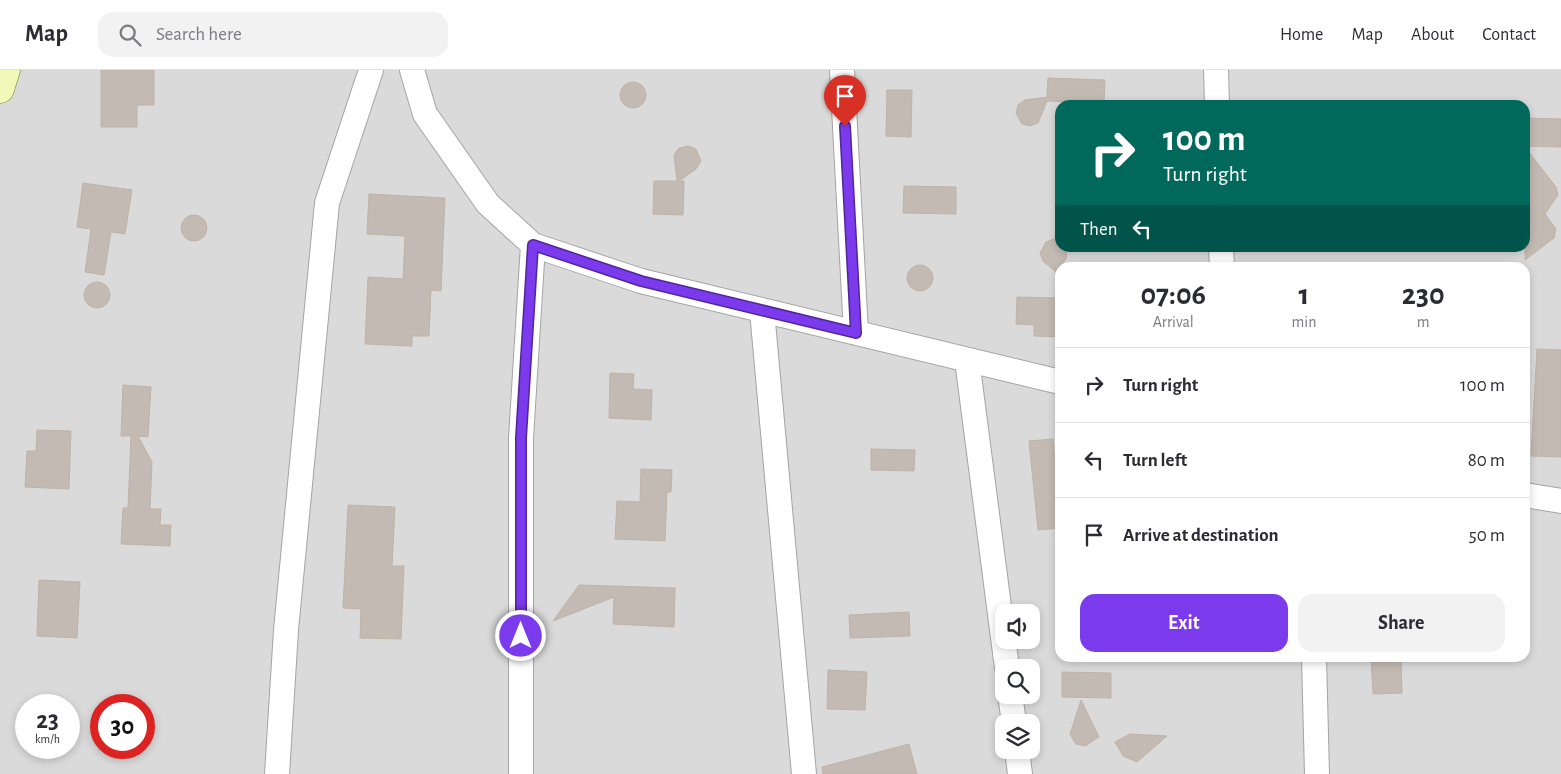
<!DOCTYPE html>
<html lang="en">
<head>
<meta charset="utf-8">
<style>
	body { margin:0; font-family:"Alegreya Sans",sans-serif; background:#f2f2f3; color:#2b2b33; height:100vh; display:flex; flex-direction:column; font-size:19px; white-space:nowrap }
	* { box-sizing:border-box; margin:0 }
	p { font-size:16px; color:#7c7c81 }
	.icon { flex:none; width:28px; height:28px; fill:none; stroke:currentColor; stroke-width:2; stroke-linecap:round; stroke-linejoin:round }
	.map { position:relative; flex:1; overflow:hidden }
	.drawer { position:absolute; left:1055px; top:192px; width:475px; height:400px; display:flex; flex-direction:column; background:#fff; border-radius:15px; box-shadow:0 2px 8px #0003 }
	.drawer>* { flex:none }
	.hud { position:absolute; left:1055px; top:30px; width:475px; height:152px; border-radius:15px; box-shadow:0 2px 8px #0003; background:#00695c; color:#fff; overflow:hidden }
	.tools { position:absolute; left:995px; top:534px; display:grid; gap:10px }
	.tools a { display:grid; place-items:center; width:45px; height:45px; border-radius:10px; background:#fff; box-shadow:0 2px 8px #0003; font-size:25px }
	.speed { position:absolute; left:15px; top:624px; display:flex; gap:10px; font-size:25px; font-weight:700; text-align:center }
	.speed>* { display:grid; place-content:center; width:65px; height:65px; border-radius:50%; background:#fff; box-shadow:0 2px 8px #0003; line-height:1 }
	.speed small { font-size:12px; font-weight:400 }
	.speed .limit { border:8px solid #d22; background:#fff; color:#111 }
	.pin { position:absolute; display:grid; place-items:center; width:42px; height:42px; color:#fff; margin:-51px -21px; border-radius:50% 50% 50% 0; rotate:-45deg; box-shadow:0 0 5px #0007 }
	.pin .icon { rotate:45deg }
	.me { position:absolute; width:55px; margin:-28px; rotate:0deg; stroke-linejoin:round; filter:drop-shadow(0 0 4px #0008) }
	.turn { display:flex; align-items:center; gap:18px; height:105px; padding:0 25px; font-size:22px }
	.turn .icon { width:65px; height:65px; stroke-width:2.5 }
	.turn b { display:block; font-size:35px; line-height:42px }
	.then { display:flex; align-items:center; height:48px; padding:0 25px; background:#0003; gap:10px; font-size:19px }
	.eta { display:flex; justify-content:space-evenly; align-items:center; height:85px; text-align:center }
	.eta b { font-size:30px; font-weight:600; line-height:35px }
	.cta { display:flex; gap:10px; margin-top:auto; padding:10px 25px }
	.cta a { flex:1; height:58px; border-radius:15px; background:#7c3aed; color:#fff; font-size:20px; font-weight:600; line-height:58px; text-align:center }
	.cta a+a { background:#f2f2f3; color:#2b2b33 }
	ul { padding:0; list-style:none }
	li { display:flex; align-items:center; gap:15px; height:75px; padding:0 25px; border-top:1px solid #e1e1e2 }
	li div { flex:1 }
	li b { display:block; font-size:19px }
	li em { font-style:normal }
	header { display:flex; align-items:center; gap:30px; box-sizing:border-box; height:70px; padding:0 25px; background:#fff; border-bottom:1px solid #e1e1e2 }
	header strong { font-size:24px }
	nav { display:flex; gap:28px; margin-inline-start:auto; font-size:18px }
	.search { width:350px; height:45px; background:#f2f2f3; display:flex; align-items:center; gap:12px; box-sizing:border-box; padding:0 18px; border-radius:15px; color:#7c7c81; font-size:19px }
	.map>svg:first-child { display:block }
	.residential { fill:#dbdada; fill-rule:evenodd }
	.building { fill:#c3bab3; stroke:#c0b2a6 }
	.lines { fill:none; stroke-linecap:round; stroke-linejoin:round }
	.minor-casing { stroke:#a4a4a4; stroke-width:26 }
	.secondary-casing { stroke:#617206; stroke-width:29 }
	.minor { stroke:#fff; stroke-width:24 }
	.secondary { stroke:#f2f8b7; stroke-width:28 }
	.route-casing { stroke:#51269a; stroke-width:12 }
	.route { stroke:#7c3aed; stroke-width:9 }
</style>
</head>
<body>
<header>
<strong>Map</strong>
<div class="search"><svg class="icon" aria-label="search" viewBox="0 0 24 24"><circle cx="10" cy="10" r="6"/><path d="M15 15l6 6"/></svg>Search here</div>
<nav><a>Home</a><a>Map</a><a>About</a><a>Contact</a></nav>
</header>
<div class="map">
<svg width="1561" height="704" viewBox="0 0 1561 704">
	<rect width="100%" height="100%" fill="#eeebe3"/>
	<path class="residential" d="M0 0H1561V704H0ZM1060 35H1525V178H1060ZM1060 198H1525V588H1060ZM1004 542H1031V570H1004ZM1004 598H1031V625H1004ZM26 635H69V678H26ZM101 635H144V678H101ZM1004 652H1031V680H1004Z"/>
	<path class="building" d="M101 0H154V35H137V57H101Z
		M1048 8 1105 10 1104 33 1047 31 1038 53 1030 56 1022 54 1016 43 1018 35 1025 30 1047 27Z
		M620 25a13 13 0 1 1 26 0a13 13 0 1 1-26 0Z
		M887 20H912L911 67 886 66Z
		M1525 48 1561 49V77L1525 76Z
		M688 76 696 79 701 91 696 99 679 111H684L683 145 653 144 654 111H677L674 85 679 78Z
		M1525 77 1556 117 1558 125 1545 144 1556 159 1554 168 1525 190Z
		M83 113 132 120 125 164 111 162 104 205 85 202 91 159 77 157Z
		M904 116 956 117V144L903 143Z
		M369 124 445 128 441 221 431 220 429 266H412V276L365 274 368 207 403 209 405 166 367 164Z
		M181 158a13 13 0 1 1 26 0a13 13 0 1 1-26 0Z
		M1054 169 1060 171V178H1066L1067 180 1066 189 1056 202 1043 191 1040 183 1046 172Z
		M907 208a13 13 0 1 1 26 0a13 13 0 1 1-26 0Z
		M84 225a13 13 0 1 1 26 0a13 13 0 1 1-26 0Z
		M1017 227 1060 228V267L1034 266V255L1016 254Z
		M1537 279 1561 280V387L1531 386Z
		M610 303 634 304 633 319 652 320 651 350 609 348Z
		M123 315 151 317 148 367 138 366 152 392 150 439H161L160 455H171L170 476 121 474 123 438H128L131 366H121Z
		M37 360 71 361 69 419 25 417 27 381H36Z
		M1053 369 1054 383H1060V458L1038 460 1029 371Z
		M871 379 915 380 914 401 871 400Z
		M641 399 672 400 671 422H667L665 471 615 469 617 431 640 432Z
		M348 435 395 437 392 496H404L401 569 360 568 361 539 343 538Z
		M39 510 80 512 77 568 37 566Z
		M579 515 675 518 674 557 613 554 614 527 553 551Z
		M909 542 910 566 850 568 849 545Z
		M1371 588H1401L1402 623 1373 624Z
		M828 600 867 602 865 640 827 639Z
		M1062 602 1111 603V628L1062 627Z
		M1081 630 1099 667 1085 676 1076 674 1070 664Z
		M1130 664 1167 666 1137 692 1123 686 1115 672Z
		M909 674 917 704H823L822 697Z"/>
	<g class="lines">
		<g class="minor-casing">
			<path id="minor" d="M412 0 425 44 488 134 533 175 641 211 1060 312
				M842 0 856 263
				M1216 0 1217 35
				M1221 178 1222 198
				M762 241 804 704
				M967 290 1007 598
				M1525 425 1561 431
				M1314 588 1317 704
				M1010 625 1014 652
				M1017 680 1020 704
				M277 704 286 560 327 133 371 0
				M521 704V368L533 175"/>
		</g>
		<g class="secondary-casing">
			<path id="secondary" d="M0 19 6 0"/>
		</g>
		<use href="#minor" class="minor"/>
		<use href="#secondary" class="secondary"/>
	</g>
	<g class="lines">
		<g class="route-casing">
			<path id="route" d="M521 566V368L533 175 641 211 856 263 845 56"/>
		</g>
		<use href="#route" class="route"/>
	</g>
</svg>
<div class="tools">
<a><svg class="icon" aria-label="sound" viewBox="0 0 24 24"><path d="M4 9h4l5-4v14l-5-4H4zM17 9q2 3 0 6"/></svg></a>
<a><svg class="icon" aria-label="search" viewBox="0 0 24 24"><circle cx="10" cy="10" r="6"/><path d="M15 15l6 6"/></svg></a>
<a><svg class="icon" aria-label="layers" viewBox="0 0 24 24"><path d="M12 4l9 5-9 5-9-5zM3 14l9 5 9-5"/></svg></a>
</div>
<div class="speed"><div>23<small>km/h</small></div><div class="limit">30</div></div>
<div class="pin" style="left:845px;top:56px;background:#d93025"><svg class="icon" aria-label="arrive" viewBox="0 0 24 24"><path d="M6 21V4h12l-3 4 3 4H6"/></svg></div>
<svg class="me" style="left:521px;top:566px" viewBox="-20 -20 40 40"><circle r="17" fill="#7c3aed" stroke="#fff" stroke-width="3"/><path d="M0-11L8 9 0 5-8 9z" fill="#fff"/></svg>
<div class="hud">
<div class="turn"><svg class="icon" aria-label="right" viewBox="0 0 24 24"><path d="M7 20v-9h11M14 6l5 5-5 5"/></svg><div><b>100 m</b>Turn right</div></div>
<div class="then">Then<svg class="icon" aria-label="left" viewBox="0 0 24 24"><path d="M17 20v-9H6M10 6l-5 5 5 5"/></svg></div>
</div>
<section class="drawer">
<div class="eta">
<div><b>07:06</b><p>Arrival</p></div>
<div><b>1</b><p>min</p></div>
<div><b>230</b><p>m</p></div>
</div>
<ul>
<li><svg class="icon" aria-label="right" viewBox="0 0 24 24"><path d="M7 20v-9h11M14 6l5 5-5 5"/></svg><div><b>Turn right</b></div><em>100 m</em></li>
<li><svg class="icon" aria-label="left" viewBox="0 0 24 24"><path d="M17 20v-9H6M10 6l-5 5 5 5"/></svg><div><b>Turn left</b></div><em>80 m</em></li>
<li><svg class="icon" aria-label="arrive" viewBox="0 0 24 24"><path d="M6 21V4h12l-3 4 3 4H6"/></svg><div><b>Arrive at destination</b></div><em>50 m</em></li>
</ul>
<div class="cta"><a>Exit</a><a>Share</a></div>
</section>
</div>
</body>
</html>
